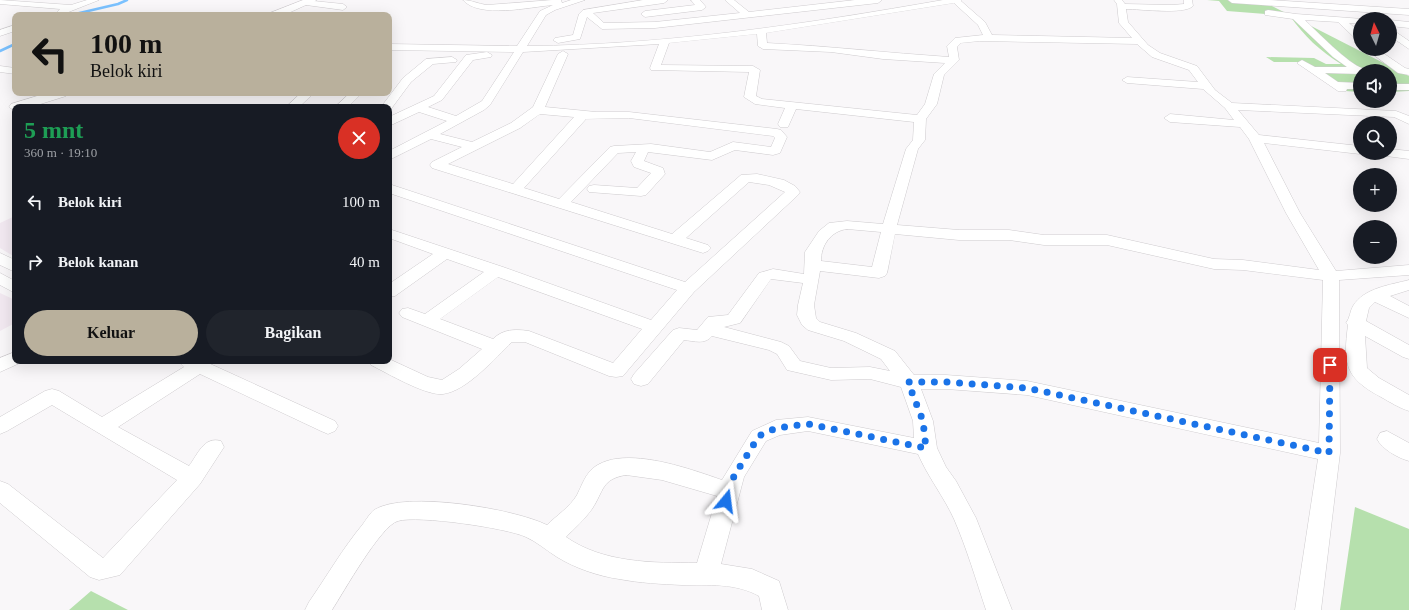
<!DOCTYPE html>
<html lang="id">
<head>
<meta charset="utf-8">
<style>
	body { margin:0; font-family:Georgia,serif; background:#20242c; color:#f1f3f6; height:100vh; display:flex; flex-direction:column; font-size:15px; white-space:nowrap }
	* { box-sizing:border-box; margin:0 }
	p { font-size:13px; color:#9ea1a6 }
	.icon { flex:none; width:22px; height:22px; fill:none; stroke:currentColor; stroke-width:2; stroke-linecap:round; stroke-linejoin:round }
	.map { position:relative; flex:1; overflow:hidden }
	.sheet { position:absolute; left:12px; top:104px; width:380px; height:260px; display:flex; flex-direction:column; background:#171b24; border-radius:8px; box-shadow:0 4px 16px #0002 }
	.sheet>* { flex:none }
	.banner { position:absolute; left:12px; top:12px; width:380px; height:84px; border-radius:8px; box-shadow:0 4px 16px #0002; background:#b9b09c; color:#111; overflow:hidden }
	.needle { width:26px; rotate:355deg }
	.controls { position:absolute; left:1353px; top:12px; display:grid; gap:8px }
	.controls a { display:grid; place-items:center; width:44px; height:44px; border-radius:50%; background:#171b24; box-shadow:0 4px 16px #0002; font-size:20px }
	.pin { position:absolute; display:grid; place-items:center; width:34px; height:34px; color:#fff; margin:-17px; border-radius:8px; box-shadow:0 2px 6px #0006 }
	.me { position:absolute; width:44px; margin:-22px; rotate:16deg; stroke-linejoin:round; filter:drop-shadow(0 0 3px #0008) }
	.turn { display:flex; align-items:center; gap:14px; height:84px; padding:0 12px; font-size:18px }
	.turn .icon { width:52px; height:52px; stroke-width:2.5 }
	.turn b { display:block; font-size:28px; line-height:34px }
	.round { display:grid; place-items:center; flex:none; width:42px; height:42px; border-radius:21px; background:#20242c }
	.overview { display:flex; align-items:center; justify-content:space-between; height:68px; padding:0 12px }
	h1 { font-size:24px; font-weight:700; line-height:30px; color:#1e9e55 }
	.button { display:flex; gap:8px; margin-top:auto; padding:8px 12px }
	.button a { flex:1; height:46px; border-radius:24px; background:#b9b09c; color:#111; font-size:16px; font-weight:700; line-height:46px; text-align:center }
	.button a+a { background:#20242c; color:#f1f3f6 }
	ul { padding:0; list-style:none }
	li { display:flex; align-items:center; gap:12px; height:60px; padding:0 12px }
	li div { flex:1 }
	li b { display:block; font-size:15px }
	li em { font-style:normal }
	.map>svg:first-child { display:block }
	.built { fill:#f2e9f1 }
	.green { fill:#b6e0ad }
	.lines { fill:none; stroke-linecap:round; stroke-linejoin:round }
	.stream { stroke:#7bc2ff; stroke-width:2.5 }
	.minor-casing { stroke:#cecbce; stroke-width:1 }
	.major-casing { stroke:#cecbce; stroke-width:1 }
	.minor { fill:#fff; fill-rule:evenodd }
	.major { fill:#fff; fill-rule:evenodd }
	.route { stroke:#1a73e8; stroke-width:7; stroke-dasharray:0 12.6 }
</style>
</head>
<body>
<div class="map">
<svg width="1409" height="610" viewBox="0 0 1409 610">
	<rect width="100%" height="100%" fill="#f9f7f9"/>
	<path class="built" d="M15 216V257L0 248V223Z
		M0 293 15 300V323L0 331Z"/>
	<path class="green" d="M1207 0H1260L1409 76V91L1390 92V71H1360V92L1345 91 1299 62H1274L1266 57 1314 58 1326 64H1341C1320 51 1304 36 1290 16L1227 11 1219 1Z
		M1355 507 1409 529V610H1340Z
		M91 591 128 610H69Z"/>
	<g class="lines">
		<path class="stream" d="M71 15 118 4 127 0
			M0 51 15 44"/>
		<g class="minor-casing">
			<path id="minor" d="M0 0 71 5 87 0H99L61 15 57 12 60 9 0 4Z
				M304 0 343 4 347 7 343 10 306 5 302 2Z
				M463 0C472 0 478 4 487 5L552 0H561L562 3 571 0H585L555 10 546 15 527 46C667 45 806 24 943 0H962L961 1 985 22 992 35 1132 38 1119 23 1117 4 1114 0H1122L1125 4 1172 5 1184 4V0H1192L1193 6C1184 15 1140 9 1126 9L1128 22 1148 45 1160 53 1197 66 1215 90 1232 103 1396 111 1409 116V124L1394 117 1238 110 1259 135 1360 146V153H1363L1360 154 1264 143 1300 213 1336 271 1409 265V275L1339 280 1340 453 1321 610H1295L1318 459 1027 395 946 389H921L933 421 937 448 946 467 956 481 976 518 1012 610H986C976 580 967 549 954 519 944 497 928 477 918 454L808 431 780 435 766 441 744 477 721 564 752 569 779 581 788 610H762L759 596C736 583 708 585 682 585 661 584 640 583 619 579 598 576 575 568 557 557 546 550 537 542 526 537 507 528 417 515 398 521 381 525 343 593 332 610H305L309 602C327 576 343 548 363 524 366 520 370 513 374 510 405 490 515 509 547 525 556 516 570 507 577 495 581 487 584 478 590 471 618 442 690 469 722 480L752 431 776 420 808 417 914 438 913 421 901 387 870 379 831 380 787 370 777 354 769 350 712 336C705 345 694 341 684 340L648 384 641 386 634 384 631 379 634 374 673 330 679 328 697 330 708 317 728 315 759 273 773 269 804 274 805 252 819 231 829 223 847 221 883 224 906 149 913 140 914 122 796 109 788 127H780L778 124 785 108 755 104 744 97 749 72 651 70 650 68 659 44 523 52 490 105 484 110 440 134 472 142 511 123 533 107 558 54 563 51 568 54 545 107 596 112H629L777 129 781 130 787 137 780 153 773 155 735 150 712 160 648 152 644 161 663 168 665 174 646 195 641 196 589 192 587 189 589 186 594 185 637 188 651 173 634 167 631 161 636 152 618 153 571 202 672 234 741 175 757 174 784 180 795 186 800 192 798 195 694 292 623 376 616 377 609 376 525 342H512C495 358 467 391 443 394 426 396 387 373 371 365L369 361H389V359L428 377 442 380 459 369 482 349 402 317 399 313 402 309 408 308 425 314 484 272 447 259 395 296 389 297V284L433 254 389 238V229L503 267 651 320 677 290 389 193V184L685 282 785 192 769 185 749 182 686 238 708 245 711 248 708 251 703 253 432 168 430 165 432 162 462 147 431 139 389 160V151L447 121 419 112 389 126V117L434 96 466 55 487 52 492 55 491 57 473 60 442 100 428 107 456 116 482 101 514 52 389 50V44L517 46 540 11 553 5C530 7 479 19 463 0ZM954 3 978 25 983 35 955 38 947 46 949 57C888 53 828 46 767 43L766 33ZM757 34 758 46 763 49 831 52 883 59 945 63 934 74 925 104 917 115 762 99 756 96 760 70 753 66 661 65 669 43ZM980 41 1137 44 1152 57 1189 70 1198 82 1127 77 1122 80 1127 83 1203 89 1225 108 1234 120 1170 114 1164 118 1170 122 1240 127 1249 139 1286 213 1319 270 1243 260 1214 259 1107 235H1044L1009 230H959L897 225 918 149 925 140 926 119 937 104 944 75 959 60 957 47 961 43ZM540 114 574 117 513 184 448 164 520 128ZM629 118 773 136 775 138 771 147 733 142 710 152 651 144 614 146 610 147 559 199 524 188 586 119ZM847 229 881 232 872 267 821 261C821 245 831 231 847 229ZM895 234 959 240H1009L1044 245H1107L1214 269 1243 270 1323 280 1319 443 1027 381 946 375H914L895 351 856 333 820 322 816 318 814 305 820 271 879 278 885 276 887 273ZM498 277 642 329 613 363 529 331C515 329 503 329 493 339L440 319ZM771 279 803 283 798 305 797 315 802 325 808 330 844 341 881 359 890 371 870 367 831 368 800 361 789 346 781 342 724 327 740 323ZM626 475 662 480 717 496 697 563C653 563 603 563 566 537 575 528 585 519 592 509 604 491 601 479 626 475Z
				M643 0H668L664 3 593 13 604 23 655 22 740 13 725 0H734L749 12 855 0H882L878 3 655 28 602 29 587 17 580 39 558 43 553 40 555 38 573 35 579 14 583 10Z
				M691 0H700L706 7 702 10 645 17 641 14 645 11 695 5Z
				M1228 0H1270L1409 9V15L1232 3Z
				M1268 10 1296 14 1363 19H1360V24L1349 23 1360 33V41L1357 40 1338 22 1305 20C1315 30 1350 65 1362 68 1370 70 1382 64 1388 71H1360L1359 74 1325 73 1338 82 1360 83V89H1347L1346 91H1338L1297 63 1302 60 1315 67H1347L1333 57 1293 19 1265 15V11Z
				M1390 20 1409 22V28L1390 26Z
				M15 25V31L0 36V30Z
				M1390 28 1409 41V49L1390 36Z
				M1366 49H1377L1405 68 1409 69V75L1398 73Z
				M452 57 457 60 456 62 433 64 411 82 391 109 389 110V107H381L403 78 426 59Z
				M0 66 15 68V74L0 72Z
				M1390 84H1409V90H1390Z
				M301 93H314L299 107H286Z
				M350 93H362L348 107H335Z
				M1390 149 1409 151V159L1386 156 1384 153H1390Z
				M0 253 15 260V272L0 265Z
				M0 273 15 281V293L0 285Z
				M1409 280V290L1390 296 1409 306V318L1375 302 1369 308 1366 321 1409 345V359L1403 357 1365 336 1367 368 1379 378 1409 395V411C1399 408 1390 402 1381 397 1345 378 1343 364 1348 325L1346 323C1350 318 1350 311 1353 306 1364 288 1390 285 1409 280Z
				M15 352V361H22V362L0 372V358Z
				M178 361 206 362 335 421 338 426 335 431 328 434 321 431 200 374 118 427 189 466C198 454 204 436 221 441L224 447 200 484 120 575 99 580 90 577 0 503V481L8 484 103 558 177 480 52 405 7 431 0 434V417L45 391 52 389 59 391 102 417 184 367Z
				M1387 431 1409 443V461C1398 458 1382 449 1377 439L1380 433Z"/>
		</g>
		<g class="major-casing">
			<path id="major" d="M303 0H317L284 15H269L270 13Z
				M47 93H68L66 96 31 107H15V111L9 107 11 104Z"/>
		</g>
		<use href="#minor" class="minor"/>
		<use href="#major" class="major"/>
	</g>
	<g class="lines">
		<path class="route" d="M726 501 734 476 759 436 776 428 808 424 926 448 923 421 908 382H946L1027 388 1329 453 1330 365"/>
	</g>
</svg>
<div class="controls">
<a><svg class="needle" viewBox="-14 -14 28 28"><path d="M0-13l5 13h-10z" fill="#e53935"/><path d="M0 13l5-13h-10z" fill="#9ea1a6"/></svg></a>
<a><svg class="icon" aria-label="sound" viewBox="0 0 24 24"><path d="M4 9h4l5-4v14l-5-4H4zM17 9q2 3 0 6"/></svg></a>
<a><svg class="icon" aria-label="search" viewBox="0 0 24 24"><circle cx="10" cy="10" r="6"/><path d="M15 15l6 6"/></svg></a>
<a>+</a>
<a>−</a>
</div>
<div class="pin" style="left:1330px;top:365px;background:#d93025"><svg class="icon" aria-label="arrive" viewBox="0 0 24 24"><path d="M6 21V4h12l-3 4 3 4H6"/></svg></div>
<svg class="me" style="left:726px;top:501px" viewBox="-20 -20 40 40"><path d="M0-17L14 15 0 8-14 15z" fill="#1a73e8" stroke="#fff" stroke-width="4"/></svg>
<div class="banner">
<div class="turn"><svg class="icon" aria-label="left" viewBox="0 0 24 24"><path d="M17 20v-9H6M10 6l-5 5 5 5"/></svg><div><b>100 m</b>Belok kiri</div></div>
</div>
<section class="sheet">
<div class="overview"><div><h1>5 mnt</h1><p>360 m · 19:10</p></div><a class="round" style="background:#d93025;color:#fff"><svg class="icon" aria-label="close" viewBox="0 0 24 24"><path d="M6 6l12 12M18 6L6 18"/></svg></a></div>
<ul>
<li><svg class="icon" aria-label="left" viewBox="0 0 24 24"><path d="M17 20v-9H6M10 6l-5 5 5 5"/></svg><div><b>Belok kiri</b></div><em>100 m</em></li>
<li><svg class="icon" aria-label="right" viewBox="0 0 24 24"><path d="M7 20v-9h11M14 6l5 5-5 5"/></svg><div><b>Belok kanan</b></div><em>40 m</em></li>
</ul>
<div class="button"><a>Keluar</a><a>Bagikan</a></div>
</section>
</div>
</body>
</html>
